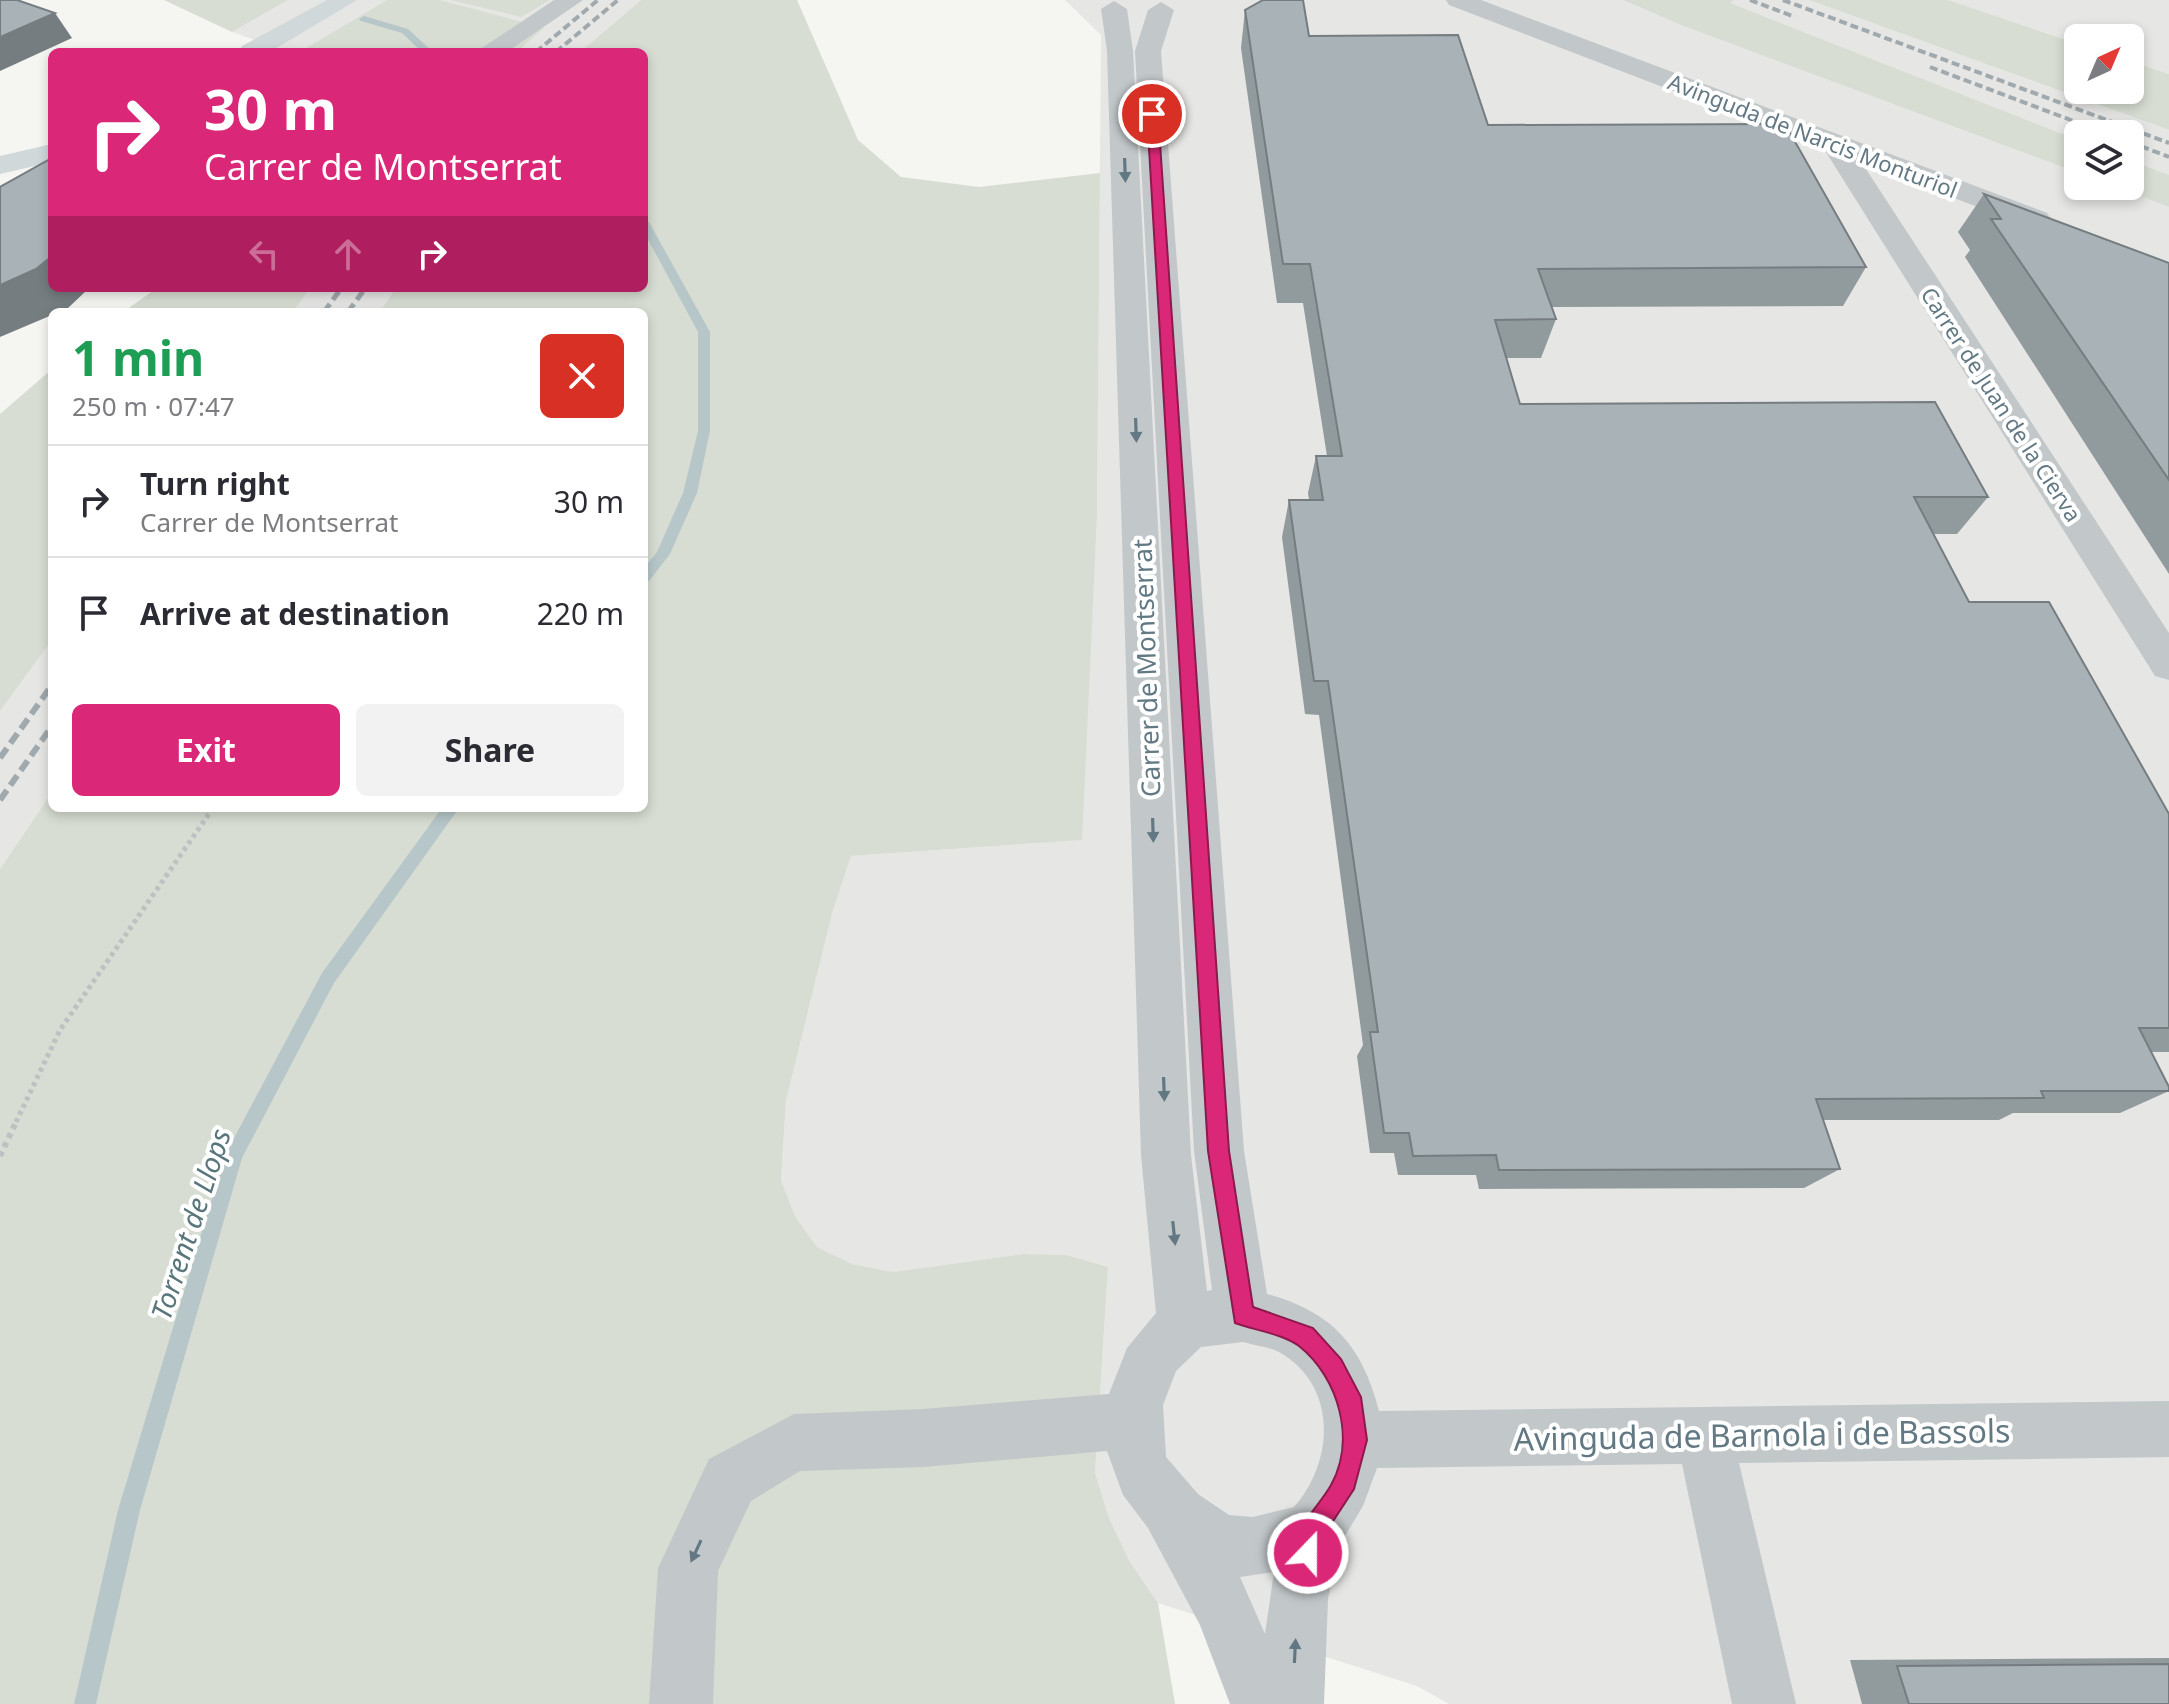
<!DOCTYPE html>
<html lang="en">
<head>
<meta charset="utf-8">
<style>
	body { margin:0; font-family:"Noto Sans",sans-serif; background:#f2f2f3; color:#2b2b33; height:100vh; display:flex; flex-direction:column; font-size:30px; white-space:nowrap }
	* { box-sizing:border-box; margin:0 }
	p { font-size:26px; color:#7c7c81 }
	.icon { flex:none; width:44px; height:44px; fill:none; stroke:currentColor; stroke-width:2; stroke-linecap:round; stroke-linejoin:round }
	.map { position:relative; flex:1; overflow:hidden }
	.panel { position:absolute; left:48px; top:308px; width:600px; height:504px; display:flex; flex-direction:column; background:#fff; border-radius:12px; box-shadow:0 4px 12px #0003 }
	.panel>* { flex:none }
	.banner { position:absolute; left:48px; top:48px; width:600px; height:244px; border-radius:12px; box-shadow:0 4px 12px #0003; background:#db2777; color:#fff; overflow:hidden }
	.needle { width:52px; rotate:44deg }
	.tools { position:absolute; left:2064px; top:24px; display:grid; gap:16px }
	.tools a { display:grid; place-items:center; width:80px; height:80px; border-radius:12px; background:#fff; box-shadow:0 4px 12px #0003; font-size:40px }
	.pin { position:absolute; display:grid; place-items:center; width:68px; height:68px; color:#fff; margin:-34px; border:4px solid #fff; border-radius:50%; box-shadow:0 2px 8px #0007 }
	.me { position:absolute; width:88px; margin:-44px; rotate:22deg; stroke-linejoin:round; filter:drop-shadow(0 0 6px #0008) }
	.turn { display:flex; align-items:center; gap:28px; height:168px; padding:0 24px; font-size:36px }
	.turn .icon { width:104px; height:104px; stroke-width:2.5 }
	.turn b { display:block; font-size:56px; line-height:68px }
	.lanes { display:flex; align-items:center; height:76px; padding:0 24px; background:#0003; justify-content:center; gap:40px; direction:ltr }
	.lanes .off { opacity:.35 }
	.round { display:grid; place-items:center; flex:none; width:84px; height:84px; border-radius:12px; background:#f2f2f3 }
	.summary { display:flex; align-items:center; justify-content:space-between; height:136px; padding:0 24px }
	h1 { font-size:48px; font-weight:700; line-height:60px; color:#1e9e55 }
	.primary-button { display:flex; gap:16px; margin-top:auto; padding:16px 24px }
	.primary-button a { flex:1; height:92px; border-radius:12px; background:#db2777; color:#fff; font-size:32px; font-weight:700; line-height:92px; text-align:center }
	.primary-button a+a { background:#f2f2f3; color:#2b2b33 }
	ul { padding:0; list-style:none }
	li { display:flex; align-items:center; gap:24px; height:112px; padding:0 24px; border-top:2px solid #e1e1e2 }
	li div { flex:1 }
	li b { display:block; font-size:30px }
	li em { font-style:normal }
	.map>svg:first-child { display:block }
	.built { fill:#e6e6e4 }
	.green { fill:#d7ddd2 }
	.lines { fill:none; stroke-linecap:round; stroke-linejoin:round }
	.stream { fill:#b7c7c9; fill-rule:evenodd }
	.path-far1 { stroke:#bec0c2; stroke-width:5; stroke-dasharray:4 4; stroke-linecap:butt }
	.path { stroke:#bec0c2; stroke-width:6; stroke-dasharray:5 5; stroke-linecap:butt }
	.minor { fill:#c2c7c9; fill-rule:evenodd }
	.major { fill:#d0d8da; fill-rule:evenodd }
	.rail-far2 { stroke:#a0a9ad; stroke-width:4; stroke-dasharray:8 4; stroke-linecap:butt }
	.rail-far1 { stroke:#a0a9ad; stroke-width:5; stroke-dasharray:10 5; stroke-linecap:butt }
	.rail { stroke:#a0a9ad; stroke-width:6; stroke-dasharray:12 6; stroke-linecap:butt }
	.wall { fill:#919a9d }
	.shaded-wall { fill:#767d80 }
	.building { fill:#a9b3b7; stroke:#767d80; stroke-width:2 }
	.oneway { fill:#627984 }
	.route { fill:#db2777; stroke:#8e194d; stroke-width:2 }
	.labels { text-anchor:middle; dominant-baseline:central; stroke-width:8; stroke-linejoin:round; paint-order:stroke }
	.far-street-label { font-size:22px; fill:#627984; stroke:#fff }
	.street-label { font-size:26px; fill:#627984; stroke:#fff }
	.water-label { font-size:28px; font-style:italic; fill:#58767b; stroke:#fff }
	.near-street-label { font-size:32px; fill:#627984; stroke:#fff }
</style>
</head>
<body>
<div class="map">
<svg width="2169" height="1704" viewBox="0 0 2169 1704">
	<rect width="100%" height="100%" fill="#f5f5f1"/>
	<path class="built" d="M288 0H387L299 52H288L232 32Z
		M440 0H641L580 52H517L543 29Z
		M1065 0H1623L1681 25 2078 173V186H2114L2169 207V1704H1449L1417 1686 1158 1603 1130 1562 1109 1518 1095 1473 1108 1267 1067 1255 1024 1254 893 1272 852 1264 817 1247 795 1216 781 1180 786 1101 832 914 851 856 1081 840 1097 517 1101 35Z
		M1734 0H1809L2169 130V175L2130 160V134H2078V140L1729 3Z
		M1948 0H2169V74L2130 61V38H2078V44Z
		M310 288H396L379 312H293Z
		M52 640V792L0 869V711Z"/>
	<path class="green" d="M164 0H288L232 32Z
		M387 0H440L544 28 517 52H299Z
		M451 0H550L521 17Z
		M641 0H797L858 140 901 177 979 187 1100 173 1097 517 1082 840 851 856 832 914 786 1101 781 1180 795 1216 817 1247 852 1264 893 1272 1024 1254 1067 1255 1108 1267 1095 1473 1109 1518 1130 1562 1158 1603 1175 1704H0V869L52 792V808H644V312H379L396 288H644V52H580Z
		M1623 0H1734L1730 3 2078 140V173L1681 25Z
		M1809 0H1948L2078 44V90H2130V61L2169 74V130Z
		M2130 160 2169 175V207L2114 186H2130Z
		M157 288H310L293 312H123Z
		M52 369V640L0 711V414Z"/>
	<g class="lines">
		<path class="stream" d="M364 16 408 29 433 52H422L402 33 361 21 359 19Z
			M644 219 649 222 710 332V431L697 493 670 554 649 581 644 582V568L657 552 683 493 698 431V332L644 232Z
			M442 808H459L334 983 242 1158 140 1510 96 1704H74L118 1510 225 1155 322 973Z"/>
		<path class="path-far1" d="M16 1122 60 1030 213 808"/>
		<path class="path" d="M0 1156 17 1120"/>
		<path class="minor" d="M554 0H583L507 52H476Z
			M1446 0H1481L2047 213 2051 219 2047 225H2025L1862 163 2169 633V680L2155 676 1824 149 1449 5Z
			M1114 1 1127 9 1133 51 1191 1155 1207 1291 1212 1290 1194 1151 1135 51 1148 10 1161 2 1174 10 1161 51 1244 1151 1267 1294C1332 1312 1362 1345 1379 1411L2169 1401V1457L1739 1463 1796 1704H1732L1682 1464 1377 1468 1363 1506 1340 1544 1328 1599 1324 1704H1230L1200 1625 1148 1528 1123 1495 1107 1451 923 1467 800 1471 751 1501 718 1571 713 1704H649L658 1568 709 1459 794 1414 923 1409 1109 1394 1127 1348 1156 1313 1141 1155 1107 51 1101 9ZM1243 1342C1256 1346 1273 1347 1284 1355 1338 1390 1333 1463 1294 1507L1253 1517 1229 1515 1198 1494 1166 1457 1163 1405 1176 1371 1201 1347ZM1274 1572 1265 1634 1240 1577Z"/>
		<path class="major" d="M327 0H357L270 52H238L242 46Z
			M52 144V162L0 174V156Z"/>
		<path class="rail-far2" d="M1750 0 1795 17
			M1783 0 2169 143
			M536 52 598 0
			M556 52 618 0
			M1930 67 2108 134
			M2130 142 2169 157
			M338 292 341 288
			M362 292 365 288"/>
		<path class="rail-far1" d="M324 312 340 290
			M348 312 364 290"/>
		<path class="rail" d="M0 758 52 685
			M0 800 52 726"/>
	</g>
	<path class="wall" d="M1245 10 1309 36 1488 125 1866 267 1843 306 1551 307 1556 319 1541 358H1507L1520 404 1988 497 1957 534H1934L1969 602 2169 814V1052H2151L2169 1087V1091L2120 1113H2013L1999 1120H1823L1840 1169 1804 1188 1479 1189 1476 1175H1398L1394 1153H1370L1357 1056 1363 1045 1319 715 1305 714 1282 537 1289 500H1309L1308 493 1316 456H1327L1303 303H1277L1241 48Z
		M1984 194 2169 263V574L1965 257 1970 250 1958 232Z
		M2169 1658V1704H1862L1850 1660Z"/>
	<path class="shaded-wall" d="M55 13 72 38 0 71V37Z
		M52 256V288H87V290L68 308 58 312H52V315L0 337V285Z"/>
	<path class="building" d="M0 0H17L55 13 0 37Z
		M1263 0H1303L1309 36 1458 35 1488 125 1785 124 1866 267 1538 269 1556 319 1495 320 1520 404 1935 402 1988 497H1914L1969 602H2049L2169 814V1028H2139L2169 1087V1091H2041L2044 1098 1816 1099 1840 1169 1499 1170 1496 1155 1413 1156 1409 1133H1384L1370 1032H1378L1328 681H1314L1289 500H1323L1316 456H1342L1310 264H1283L1245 10Z
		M52 158V256L36 269 0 285V187Z
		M1984 194 2169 263V480L1991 219H2001Z
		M2169 1664V1704H1909L1897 1666Z"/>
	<defs><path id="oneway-solid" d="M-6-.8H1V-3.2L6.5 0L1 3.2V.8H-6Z" transform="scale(2)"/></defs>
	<g class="oneway">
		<use href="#oneway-solid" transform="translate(1125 170) rotate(88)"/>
		<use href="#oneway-solid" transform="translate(1136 430) rotate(88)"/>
		<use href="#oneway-solid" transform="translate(1153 830) rotate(88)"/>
		<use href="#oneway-solid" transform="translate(1164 1089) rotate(88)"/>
		<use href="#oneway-solid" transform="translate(1174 1233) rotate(84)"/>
		<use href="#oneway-solid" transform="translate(696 1551) rotate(115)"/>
		<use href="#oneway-solid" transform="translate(1295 1651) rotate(-87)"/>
	</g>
	<path class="route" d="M1152 111 1158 114 1229 1151 1253 1307 1313 1328 1341 1359 1361 1397 1367 1440 1354 1489 1324 1535 1317 1562 1308 1565 1299 1562C1287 1532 1318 1509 1331 1485 1356 1440 1339 1378 1299 1346 1283 1334 1254 1330 1235 1323L1208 1151 1147 114Z"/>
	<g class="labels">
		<g class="far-street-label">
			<text transform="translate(1813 135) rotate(21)">Avinguda de Narcis Monturiol</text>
			<text transform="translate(2002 404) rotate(57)">Carrer de Juan de la Cierva</text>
		</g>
		<g class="street-label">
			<text transform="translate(1146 668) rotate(-92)">Carrer de Montserrat</text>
		</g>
		<g class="water-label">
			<text transform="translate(190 1224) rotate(-72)">Torrent de Llops</text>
		</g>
		<g class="near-street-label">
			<text transform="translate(1762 1434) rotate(-1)">Avinguda de Barnola i de Bassols</text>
		</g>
	</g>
</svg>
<div class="tools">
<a><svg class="needle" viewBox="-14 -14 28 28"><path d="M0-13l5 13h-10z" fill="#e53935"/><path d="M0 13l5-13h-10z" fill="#7c7c81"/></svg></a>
<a><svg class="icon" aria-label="layers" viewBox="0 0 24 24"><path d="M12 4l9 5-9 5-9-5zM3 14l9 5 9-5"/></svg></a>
</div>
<div class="pin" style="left:1152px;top:114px;background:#d93025"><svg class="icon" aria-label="arrive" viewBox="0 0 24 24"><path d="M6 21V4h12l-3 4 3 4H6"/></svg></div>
<svg class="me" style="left:1308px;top:1553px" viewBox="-20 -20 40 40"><circle r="17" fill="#db2777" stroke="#fff" stroke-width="3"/><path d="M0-11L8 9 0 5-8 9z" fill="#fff"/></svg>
<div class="banner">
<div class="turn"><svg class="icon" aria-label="right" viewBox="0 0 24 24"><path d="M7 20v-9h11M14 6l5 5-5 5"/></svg><div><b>30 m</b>Carrer de Montserrat</div></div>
<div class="lanes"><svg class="icon off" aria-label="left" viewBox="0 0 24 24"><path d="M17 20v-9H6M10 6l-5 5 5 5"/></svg><svg class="icon off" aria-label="ahead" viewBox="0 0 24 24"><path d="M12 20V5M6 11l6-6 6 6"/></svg><svg class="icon" aria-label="right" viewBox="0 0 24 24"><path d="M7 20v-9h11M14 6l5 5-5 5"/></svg></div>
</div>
<section class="panel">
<div class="summary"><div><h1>1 min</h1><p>250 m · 07:47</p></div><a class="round" style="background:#d93025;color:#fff"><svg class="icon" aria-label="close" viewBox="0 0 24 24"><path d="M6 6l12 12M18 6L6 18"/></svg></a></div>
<ul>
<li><svg class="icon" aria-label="right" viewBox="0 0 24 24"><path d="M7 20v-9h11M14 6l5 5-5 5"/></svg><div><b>Turn right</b><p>Carrer de Montserrat</p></div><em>30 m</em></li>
<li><svg class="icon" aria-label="arrive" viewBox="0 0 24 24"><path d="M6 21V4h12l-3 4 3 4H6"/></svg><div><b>Arrive at destination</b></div><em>220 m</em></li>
</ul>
<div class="primary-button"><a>Exit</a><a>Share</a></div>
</section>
</div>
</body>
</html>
